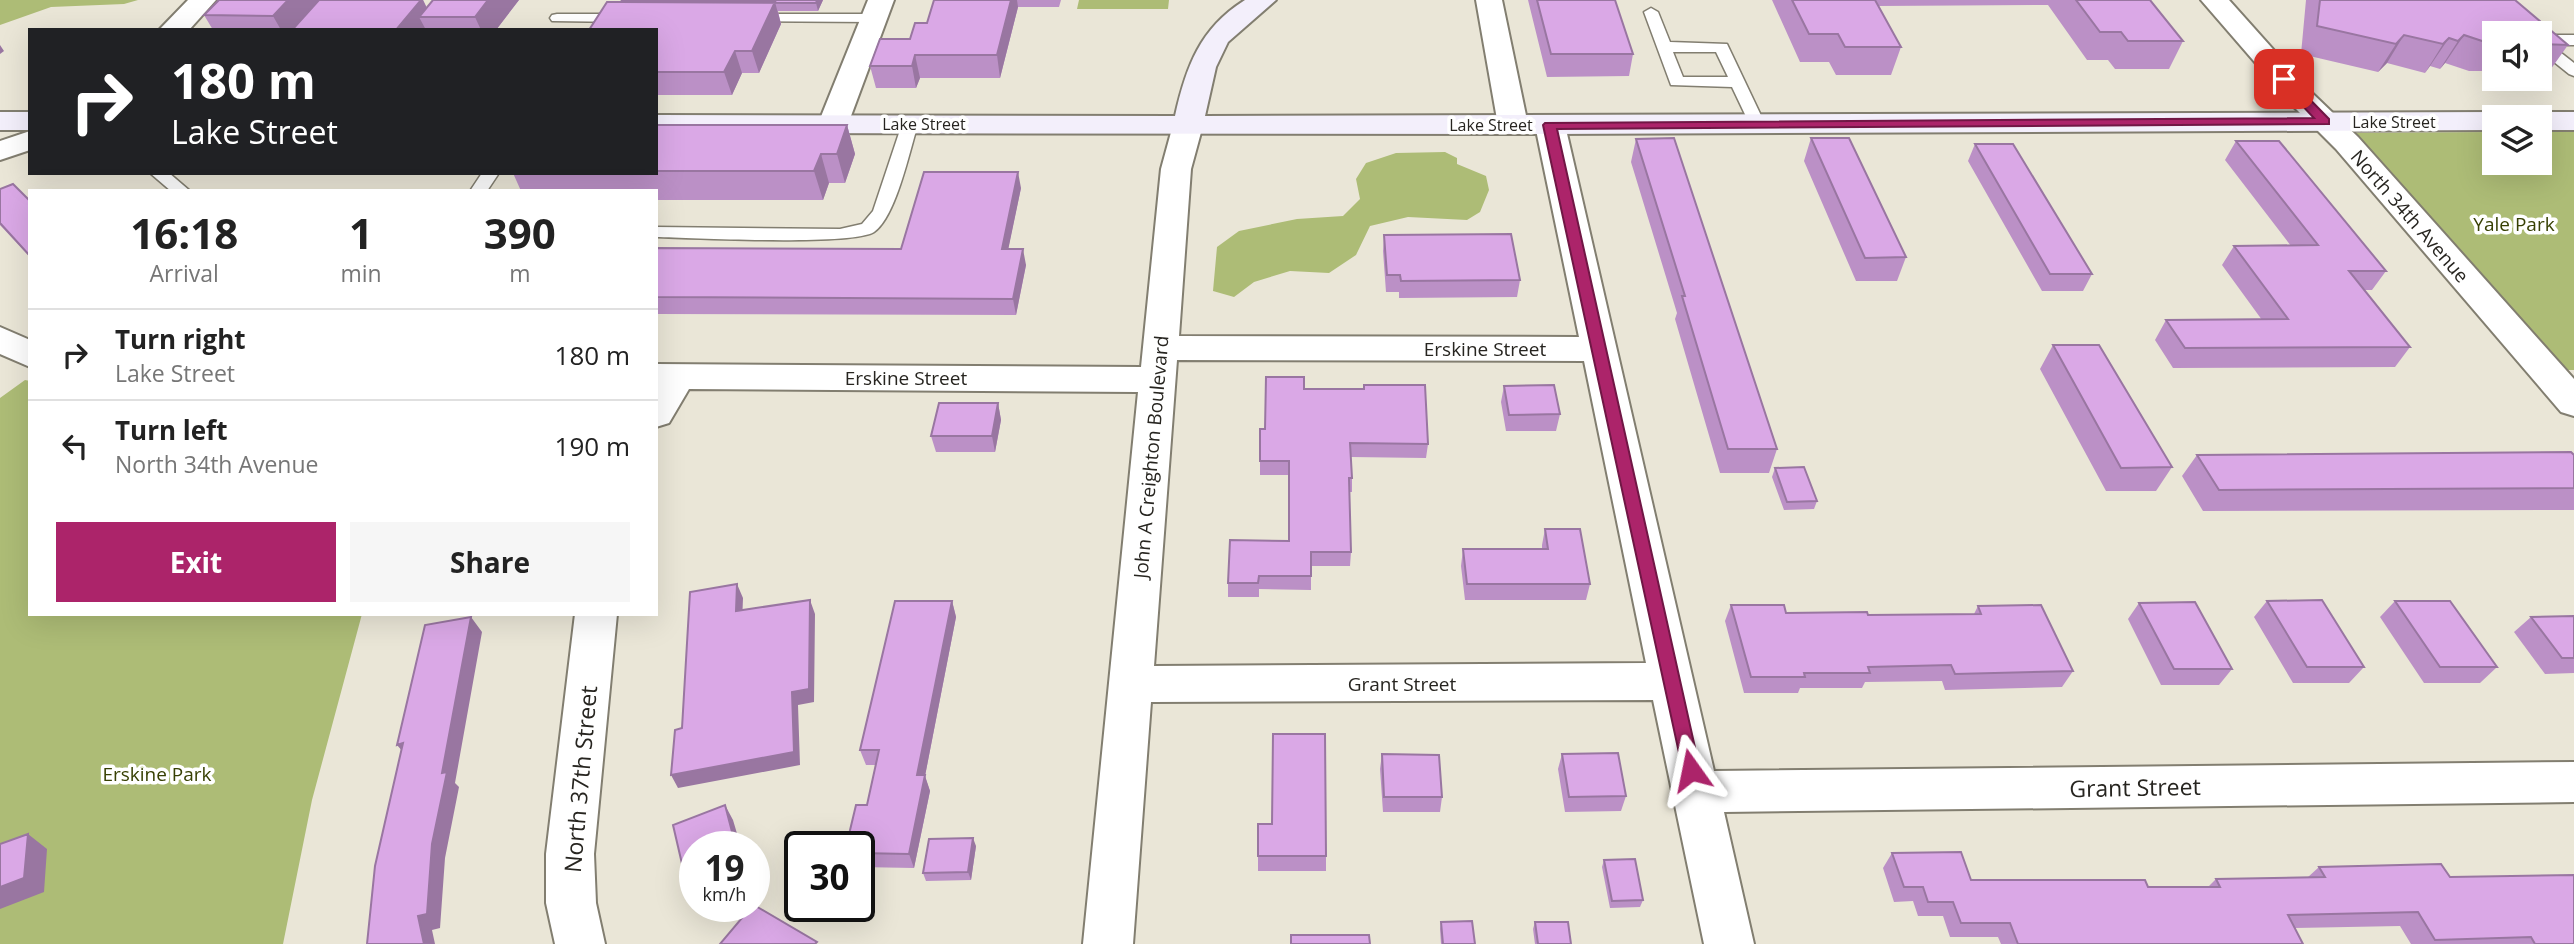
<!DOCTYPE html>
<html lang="en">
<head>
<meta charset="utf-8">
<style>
	body { margin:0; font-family:"Open Sans",sans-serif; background:#f6f6f6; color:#222; height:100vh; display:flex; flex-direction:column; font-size:26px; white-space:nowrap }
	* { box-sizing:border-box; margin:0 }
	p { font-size:23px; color:#767676 }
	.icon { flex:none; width:38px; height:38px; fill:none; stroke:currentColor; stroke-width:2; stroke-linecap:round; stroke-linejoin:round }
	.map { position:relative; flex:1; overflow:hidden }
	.side { position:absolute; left:28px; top:189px; width:630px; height:427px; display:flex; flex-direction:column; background:#fff; border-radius:0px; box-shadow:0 7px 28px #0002 }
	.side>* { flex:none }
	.hud { position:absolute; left:28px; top:28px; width:630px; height:147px; border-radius:0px; box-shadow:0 7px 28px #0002; background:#202124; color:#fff; overflow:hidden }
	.fabs { position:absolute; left:2482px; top:21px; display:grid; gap:14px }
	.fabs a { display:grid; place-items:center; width:70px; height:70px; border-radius:0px; background:#fff; box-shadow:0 7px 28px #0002; font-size:35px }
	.speed { position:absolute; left:679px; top:831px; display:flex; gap:14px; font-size:35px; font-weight:700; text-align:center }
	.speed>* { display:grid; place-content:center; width:91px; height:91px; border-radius:50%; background:#fff; box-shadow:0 7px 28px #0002; line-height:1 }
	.speed small { font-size:18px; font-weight:400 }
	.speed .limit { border:4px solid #111; border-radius:10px; background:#fff; color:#111 }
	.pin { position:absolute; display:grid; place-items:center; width:60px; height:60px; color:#fff; margin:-30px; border-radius:14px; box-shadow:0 4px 10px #0006 }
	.me { position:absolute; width:77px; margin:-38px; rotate:348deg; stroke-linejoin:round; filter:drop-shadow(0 0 5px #0008) }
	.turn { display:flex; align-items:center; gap:24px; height:147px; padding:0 28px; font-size:32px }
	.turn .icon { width:91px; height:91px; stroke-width:2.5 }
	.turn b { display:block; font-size:49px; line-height:60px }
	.eta { display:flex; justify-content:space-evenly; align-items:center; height:119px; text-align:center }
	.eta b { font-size:42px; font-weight:700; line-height:49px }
	.cta { display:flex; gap:14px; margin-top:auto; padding:14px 28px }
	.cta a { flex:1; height:80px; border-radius:0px; background:#ac246a; color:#fff; font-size:28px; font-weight:700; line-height:80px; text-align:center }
	.cta a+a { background:#f6f6f6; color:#222 }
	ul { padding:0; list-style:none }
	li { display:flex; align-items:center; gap:21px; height:91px; padding:0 28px; border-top:2px solid #e0e0e0 }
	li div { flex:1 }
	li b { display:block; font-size:26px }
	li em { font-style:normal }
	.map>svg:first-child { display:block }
	.green { fill:#adbc76 }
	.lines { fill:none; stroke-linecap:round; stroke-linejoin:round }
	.lane-casing { stroke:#827e70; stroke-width:3 }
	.street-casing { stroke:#827e70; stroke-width:4 }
	.secondary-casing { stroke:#827e70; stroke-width:4 }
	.lane { fill:#fff; fill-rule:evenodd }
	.street { fill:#fff; fill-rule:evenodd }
	.secondary { fill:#f3effb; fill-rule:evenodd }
	.wall { fill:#bb90c6 }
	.shaded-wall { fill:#9976a1 }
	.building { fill:#daa8e6; stroke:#9976a1; stroke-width:2 }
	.route { fill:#ac246a; stroke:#701745; stroke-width:2 }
	.labels { text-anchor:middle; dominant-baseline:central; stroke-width:7; stroke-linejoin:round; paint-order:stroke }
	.far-street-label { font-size:16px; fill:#272520; stroke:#fff }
	.street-label { font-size:19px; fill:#272520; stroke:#fff }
	.park-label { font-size:19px; fill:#374003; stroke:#fff }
	.near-street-label { font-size:23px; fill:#272520; stroke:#fff }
</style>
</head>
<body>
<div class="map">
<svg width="2574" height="944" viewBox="0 0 2574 944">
	<rect width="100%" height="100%" fill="#eae6d7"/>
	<path class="green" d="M0 0H138L124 4 51 7 0 25Z
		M1079 0H1169L1168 9H1077Z
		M2494 132V163H2539V132H2574V370H2564L2351 133Z
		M1445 152 1457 158V164L1486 176 1489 190 1480 212 1467 220 1408 217 1370 226 1356 255 1329 273 1290 271 1254 282 1234 297 1213 291 1217 247 1239 231 1297 219 1343 216 1360 199 1356 179 1366 163 1396 153Z
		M25 380 30 381V614H362L312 800 283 944H0V398Z"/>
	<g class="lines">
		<g class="lane-casing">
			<path id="lane" d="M1651 8 1658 12 1670 42 1727 44 1765 124 1763 127H1751L1732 87 1671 85 1644 12ZM1673 52H1716L1728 77H1683Z
				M557 14H625L632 18 625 22 552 21 550 18 552 15Z
				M751 14H874L881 18 874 22 746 21 744 18 746 15Z
				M2539 35H2574V45H2551L2574 63V76L2569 74 2539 50Z
				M910 119 918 124C910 149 896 217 874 232 852 246 692 238 656 237V227L840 229 862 224 873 211 902 124Z
				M150 173H169L190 191H171Z
				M482 173H499L487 191H470Z"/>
		</g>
		<g class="street-casing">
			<path id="street" d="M188 0H216L189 30H159Z
				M868 0H894L848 124 844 130 833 133 822 130 818 124Z
				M1476 0H1502L1528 125 1524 131 1513 134 1502 131 1498 125Z
				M2201 0H2229L2312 93 2358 137 2574 379V416L2561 412 2336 149 2292 105Z
				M1188 116 1199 119 1203 125 1191 169 1179 336 1579 337 1535 125 1539 119 1550 116 1561 119 1565 125 1714 771 2574 762V802L1724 812 1754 944H1704L1653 700 1151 702 1133 944H1083L1138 392 689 389 669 423 656 427V364L1141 367 1161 169 1173 125 1177 119ZM1177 360 1584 361 1646 663 1154 666Z
				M30 131V150L0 160V141Z
				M0 327 30 340V367L0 354Z
				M575 614H617L594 854 596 903 605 944H555L546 903V854Z"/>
		</g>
		<g class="secondary-casing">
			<path id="secondary" d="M1245 0H1276L1228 42 1216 67 1205 116 2494 112 2506 117H2494V130L1550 134 656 133V115L1175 116C1186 67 1200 28 1245 0Z
				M0 112H30V130H0Z
				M2539 112H2574V130H2539V117H2527Z"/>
		</g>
		<use href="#lane" class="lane"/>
		<use href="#street" class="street"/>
		<use href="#secondary" class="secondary"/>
	</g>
	<path class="wall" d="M219 0H423L427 8 433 0H519L496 30H213L204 15Z
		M622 0H823L818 11H778L781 24 759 73H742L732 95H656V30L621 2Z
		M934 0H1061L1059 7H1018L1000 78H920L916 88H876L870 66 910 39 927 23Z
		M1528 0H1615L1633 54 1629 76 1547 77Z
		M1772 0H2150L2183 41 2169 69H2115L2108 60H2087L2048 5 1878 6 1901 47 1891 75H1836L1829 62H1800Z
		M2306 0H2515L2568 45 2548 73H2539V33H2494V71H2469L2445 63 2440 69 2430 66 2425 73 2387 63 2378 72 2301 54Z
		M656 125H847L855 154 845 183H829L823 200H656V191H521L513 173H656Z
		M1811 138 1906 257 1897 281H1856L1804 161Z
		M1636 139 1777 449 1769 473H1720L1675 319 1677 313 1631 162Z
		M2236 141 2386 271 2372 290H2364L2410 347 2395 367 2173 368 2155 340 2166 320H2262L2222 265 2234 246H2291L2225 160Z
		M1975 144 2092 274 2083 291H2042L1968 161Z
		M1021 188 1008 249 1026 265 1016 315 656 314V248L901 249Z
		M0 189 30 201V257L0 225Z
		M1384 235 1520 280 1517 297 1399 298V292H1386L1383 251Z
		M2053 345 2172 467 2156 491H2106L2040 369Z
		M1504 386 1560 414 1556 431H1506L1501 402Z
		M1304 389 1428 444 1426 458 1351 457 1352 478V492H1349L1351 552 1350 566H1311V590L1259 589V597H1228V583L1289 541V475H1260V429H1265Z
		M998 403 1001 420 995 452H936L931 436Z
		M2197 455H2574V510L2203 511 2182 476Z
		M1775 468 1817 501 1814 509 1784 510 1772 477Z
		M1545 529 1590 584 1586 600H1465L1461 566 1463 549H1542V545Z
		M952 601 956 617 925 776 930 791 914 868 859 867V847L867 805 876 765H866L860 750Z
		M2267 601 2364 667 2349 683H2293L2254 617Z
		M2395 601 2497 667 2480 683H2424L2380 617Z
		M2139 603 2232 669 2219 685H2161L2128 619Z
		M1731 605 1786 613 1868 615 1974 614 1978 606 2073 671 2062 687 1945 690 1942 681 1865 682 1862 688H1800L1798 693H1744L1725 621Z
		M2574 616V673L2545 674 2514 632 2531 617Z
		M1382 754 1442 797 1440 812H1383L1380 769Z
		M1562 754 1626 796 1621 811 1565 812 1558 769Z
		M1272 824 1326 856V871H1258V856Z
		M976 846 971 880 926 881 923 873Z
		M1892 853 1971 880 2148 887H2208L2216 879 2307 878 2319 867 2450 877 2574 944H2411L2400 926 2295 928 2303 944H2001L1998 937H1950L1943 916H1918L1913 901 1894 902 1883 868Z
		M1604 860 1643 900 1640 907 1610 908 1602 867Z
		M1441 922 1475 944H1441L1440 929Z
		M1535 922 1571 944H1535L1533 929Z"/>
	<path class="shaded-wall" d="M288 0H325L299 30H281L273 16Z
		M421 0H423L431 17H419L426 30H396Z
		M488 0H519L496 30H481L475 17Z
		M817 0H823L818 11 816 3Z
		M1011 0H1017L1018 7 1000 78 997 55Z
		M775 2 781 24 759 73 752 51Z
		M2404 35 2387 63 2378 72 2396 44Z
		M2464 35 2445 63 2440 69 2458 41Z
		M2449 38 2430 66 2425 73 2443 44Z
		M0 45 4 51 0 54Z
		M735 51 742 73 732 95 724 72Z
		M915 55 920 78 916 88 912 66Z
		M847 125 855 154 845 183 837 154Z
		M821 154 829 183 823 200 814 171Z
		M1018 172 1021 188 1005 265 1002 249Z
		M1023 249 1026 265 1016 315 1013 299Z
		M998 403 1001 420 995 452 992 436Z
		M737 584 743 598 742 624 736 611Z
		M810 600 815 614 814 702 798 705 800 765 678 788 671 775 792 692Z
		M952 601 956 617 925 776 930 791 914 868 909 854 917 775Z
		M471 617 482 632 455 783 459 787 445 858 440 928 432 930 435 944H424L418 916 432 844 442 773Z
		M403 743 410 760 397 745Z
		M725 805 733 820 741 847H736Z
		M28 834 47 849 44 892 0 909V887Z
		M973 838 976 846 971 880 968 872Z
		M695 892V902L689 894Z"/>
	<path class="building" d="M219 0H288L273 16 204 15Z
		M319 0H421L396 30H292Z
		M433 0H488L475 17H419Z
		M622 0H817L816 3 621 2Z
		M934 0H1011L997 55H915L912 66H870L880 39H910L915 23H927Z
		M1537 0H1615L1633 54H1551Z
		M1792 0H1875L1901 47H1845L1838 34H1809Z
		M2076 0H2150L2183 41H2128L2121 32H2100Z
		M2320 0H2515L2568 45 2539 44V33H2494V43H2488L2464 35 2458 41 2449 38 2443 44 2404 35 2396 44 2317 26Z
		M607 2H775L752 51H735L724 72H656V30H589Z
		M656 125H847L837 154H821L814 171H656Z
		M1674 138 1777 449H1728L1682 296H1685L1636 139Z
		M1811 138H1849L1906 257 1865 258Z
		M2236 141H2279L2386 271H2349L2410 347 2185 348 2166 320 2288 319 2234 246 2318 245Z
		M1975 144H2013L2092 274H2050Z
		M924 172H1018L1002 249H1023L1013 299 656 297V248L901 249Z
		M13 184 30 201V256L0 223V189Z
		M1511 234 1520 280 1401 281 1400 275H1387L1384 235Z
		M2053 345H2099L2172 467 2121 468Z
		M1266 377H1304V389H1364V385H1425L1428 444 1350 443 1352 478H1349L1351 552H1311V576H1259L1258 583H1228L1230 540 1289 541V461H1260V429H1265Z
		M1554 385 1560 414 1509 415 1504 386Z
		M939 403H998L992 436H931Z
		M2571 452 2574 455V488L2219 490 2197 455Z
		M1804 467 1817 501 1787 502 1775 468Z
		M1545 529H1580L1590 584H1467L1463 549H1548Z
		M737 584 736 611 810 600 809 689 792 692 794 752 671 775 675 730 682 728 690 592Z
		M2322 600 2364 667H2307L2267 601Z
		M895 601H952L917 775H925L909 854 859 853V847H846L856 805H867L879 750H860Z
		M2395 601H2450L2497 667H2440Z
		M2195 602 2232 669H2174L2139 603Z
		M1731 605H1784L1786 613 1867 612 1868 615 1981 614 1978 606 2041 605 2073 671 1955 674 1951 665 1868 667 1870 673H1804L1805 677H1751Z
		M2574 616V658H2562L2531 617Z
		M471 617 442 773 447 772 432 844 427 914 418 916 424 944H367L375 866 403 743 397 745 425 625Z
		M1273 734H1325L1326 856H1258V824H1272Z
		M1618 753 1626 796 1569 797 1562 754Z
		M1382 754 1439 755 1442 797H1384Z
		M725 805 736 847H695V892L689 894 673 825Z
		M28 834 24 878 0 887V844Z
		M973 838 968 872 923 873 929 839Z
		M1961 852 1971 880H2145L2148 887H2220L2216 879 2325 877 2319 867 2441 864 2450 877 2574 875V944H2535L2531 937 2435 940 2418 912 2288 915 2303 944H2018L2010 923H1961L1953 902H1928L1923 887H1904L1892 853Z
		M1635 859 1643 900 1612 901 1604 860Z
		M754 905 817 942 815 944H720L752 906H754Z
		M1472 921 1475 944H1443L1441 922Z
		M1535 922H1568L1571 944H1538Z
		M1291 935H1369L1370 944H1291Z"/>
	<path class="route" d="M2280 77H2288L2329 119V124L1557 129 1700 770 1698 776 1691 778 1684 776 1543 125 1545 123 2314 118 2280 82Z"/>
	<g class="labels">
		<g class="far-street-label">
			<text x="2394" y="122">Lake Street</text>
			<text x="924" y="124">Lake Street</text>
			<text x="1491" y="125">Lake Street</text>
		</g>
		<g class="street-label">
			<text transform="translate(2410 216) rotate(49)">North 34th Avenue</text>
			<text x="1485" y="349">Erskine Street</text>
			<text x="906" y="378">Erskine Street</text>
			<text transform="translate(1151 457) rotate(-85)">John A Creighton Boulevard</text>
			<text x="1402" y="684">Grant Street</text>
		</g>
		<g class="park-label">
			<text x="2514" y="224">Yale Park</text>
			<text x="157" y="774">Erskine Park</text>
		</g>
		<g class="near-street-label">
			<text transform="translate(580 779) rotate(-85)">North 37th Street</text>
			<text transform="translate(2135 787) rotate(-1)">Grant Street</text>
		</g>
	</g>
</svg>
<div class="fabs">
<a><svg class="icon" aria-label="sound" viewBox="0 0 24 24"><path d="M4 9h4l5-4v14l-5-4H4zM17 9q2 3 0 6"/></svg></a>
<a><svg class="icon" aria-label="layers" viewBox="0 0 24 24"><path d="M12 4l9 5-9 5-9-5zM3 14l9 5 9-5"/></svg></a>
</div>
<div class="speed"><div>19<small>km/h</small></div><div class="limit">30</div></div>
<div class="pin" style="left:2284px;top:79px;background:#d93025"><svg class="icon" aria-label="arrive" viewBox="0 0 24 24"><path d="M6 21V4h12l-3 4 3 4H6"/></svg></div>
<svg class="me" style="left:1691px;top:770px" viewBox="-20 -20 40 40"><path d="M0-17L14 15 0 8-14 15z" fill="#ac246a" stroke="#fff" stroke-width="4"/></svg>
<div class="hud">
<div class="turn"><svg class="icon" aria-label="right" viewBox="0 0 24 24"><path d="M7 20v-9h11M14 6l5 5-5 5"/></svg><div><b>180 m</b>Lake Street</div></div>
</div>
<section class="side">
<div class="eta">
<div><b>16:18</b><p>Arrival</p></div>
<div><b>1</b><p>min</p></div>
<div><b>390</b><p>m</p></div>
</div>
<ul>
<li><svg class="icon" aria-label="right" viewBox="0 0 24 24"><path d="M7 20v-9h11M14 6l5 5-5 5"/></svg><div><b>Turn right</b><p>Lake Street</p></div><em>180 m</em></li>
<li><svg class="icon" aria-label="left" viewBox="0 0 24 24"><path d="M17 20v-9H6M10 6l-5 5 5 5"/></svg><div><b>Turn left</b><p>North 34th Avenue</p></div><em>190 m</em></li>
</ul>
<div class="cta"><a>Exit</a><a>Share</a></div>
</section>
</div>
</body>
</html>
